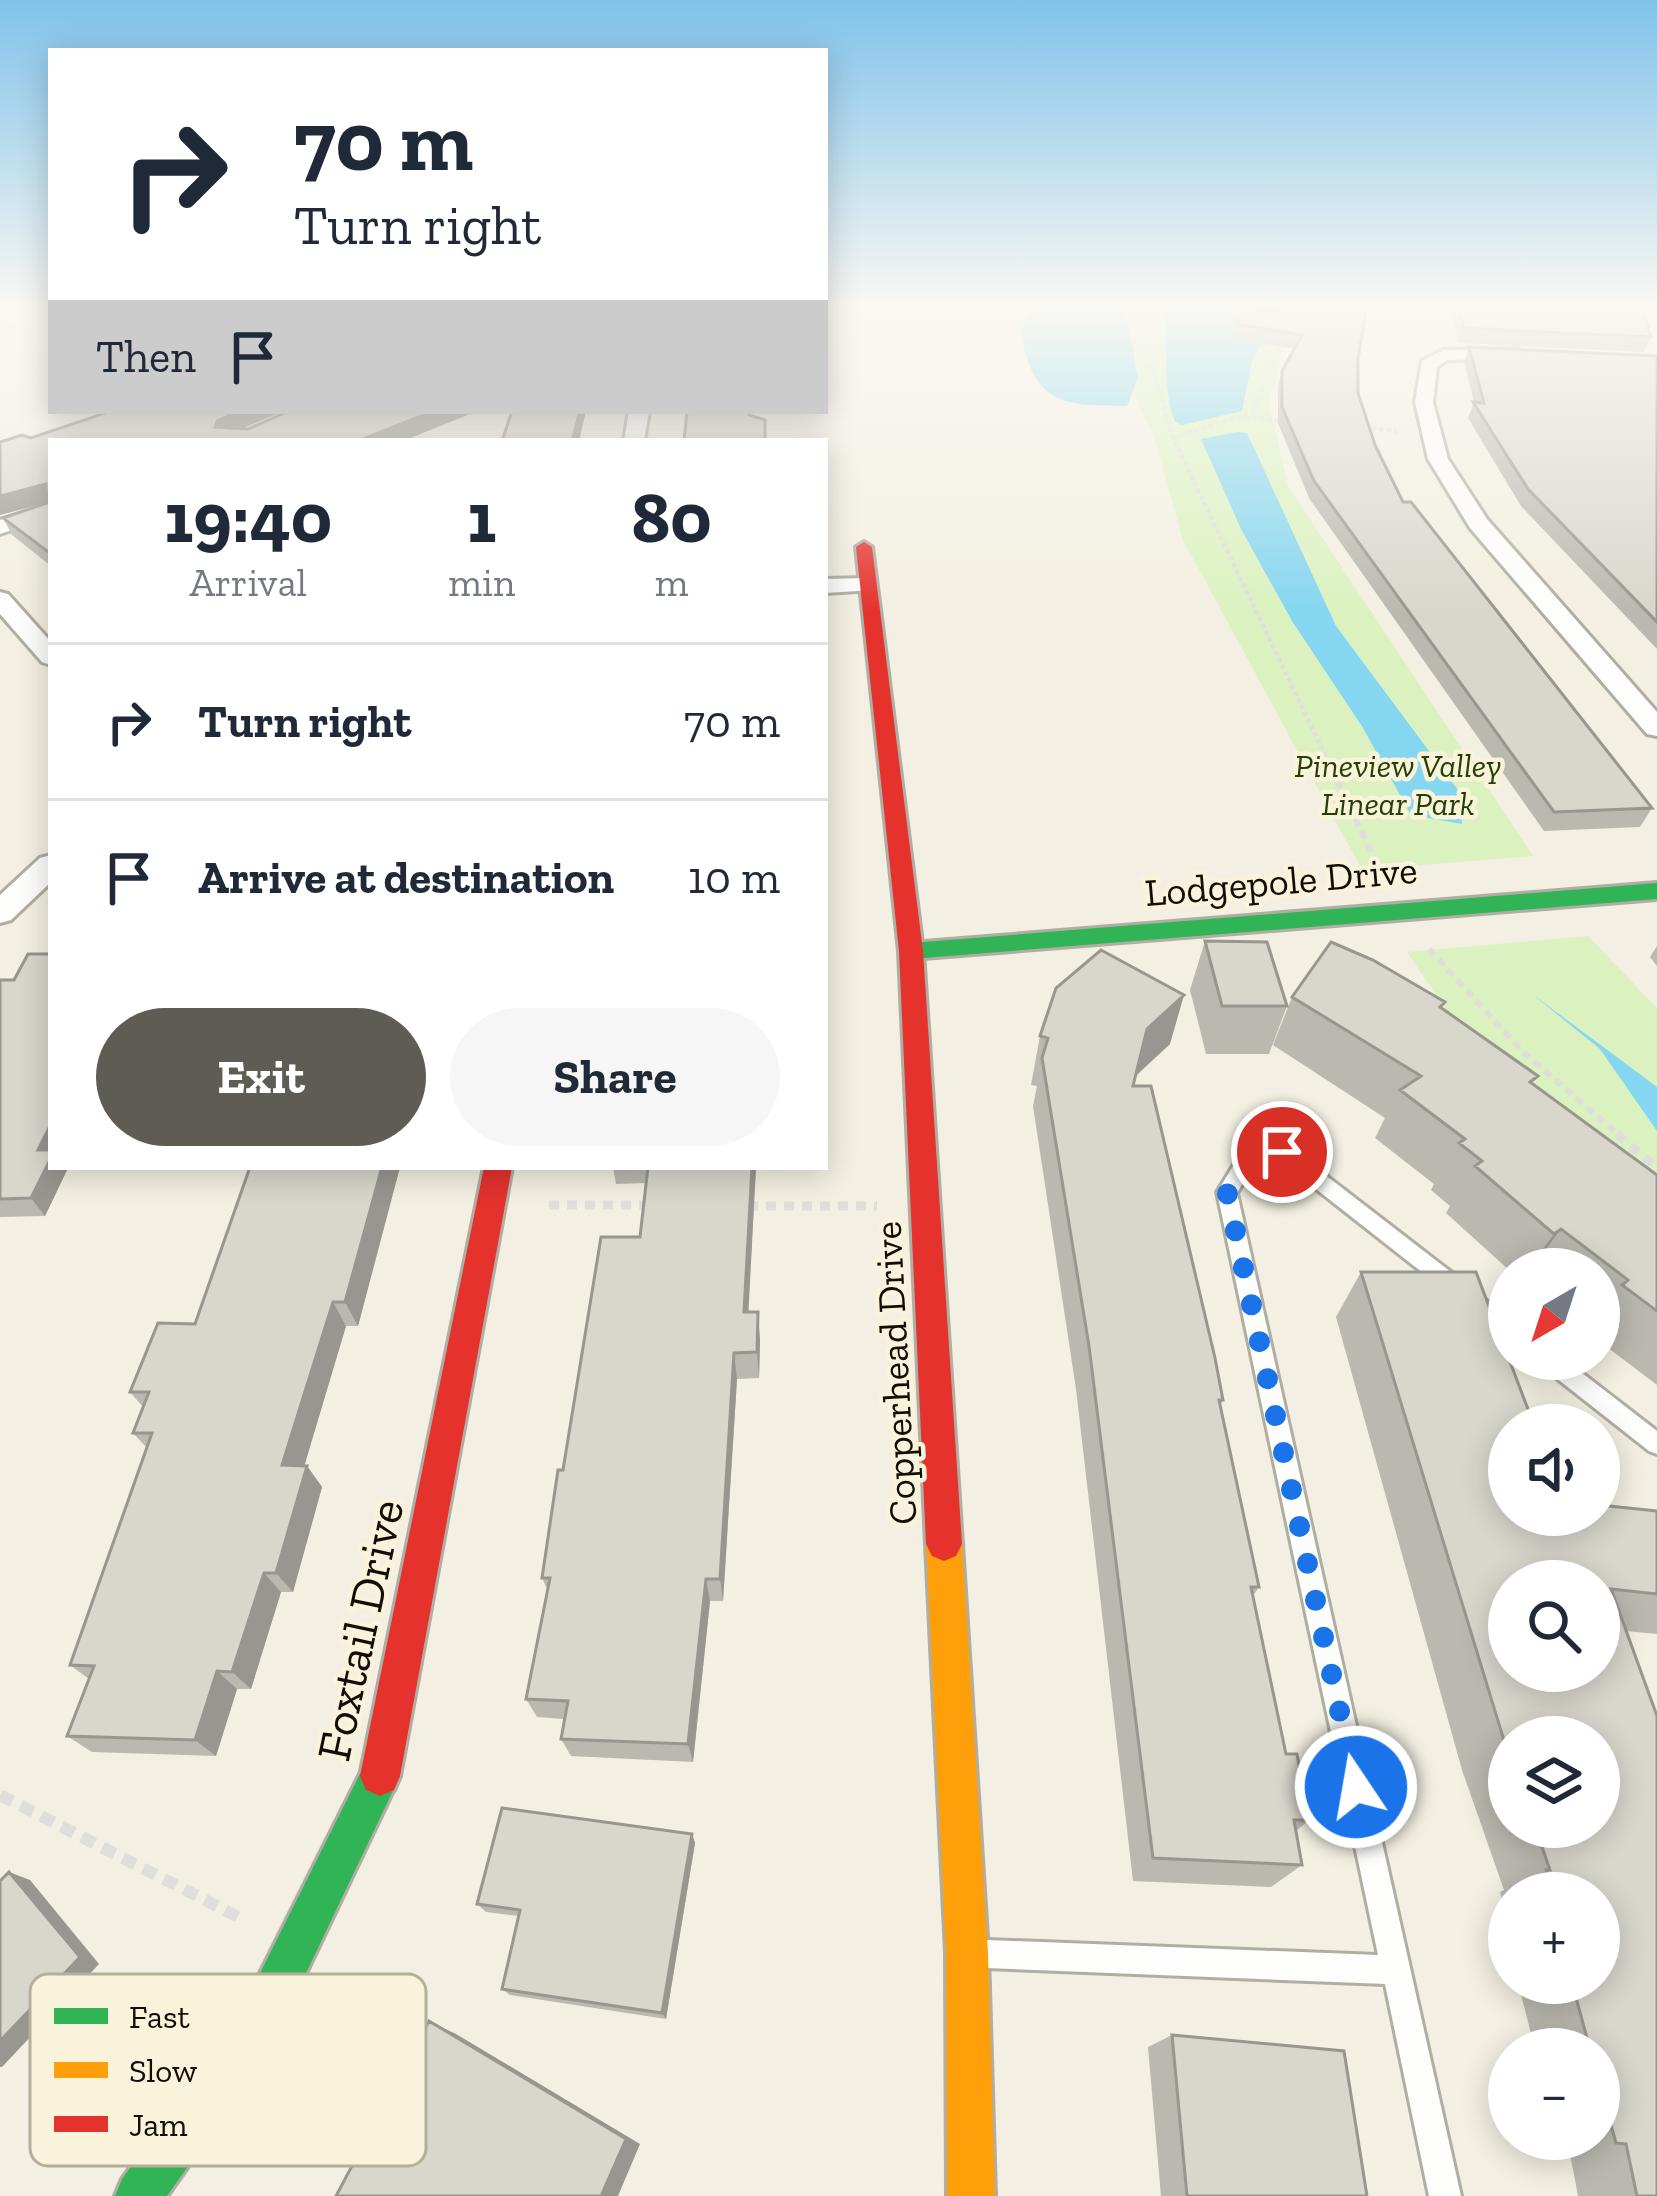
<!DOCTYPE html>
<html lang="en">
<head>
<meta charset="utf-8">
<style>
	body { margin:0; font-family:"Zilla Slab",serif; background:#f6f6f7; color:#1f2937; height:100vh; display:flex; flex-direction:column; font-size:45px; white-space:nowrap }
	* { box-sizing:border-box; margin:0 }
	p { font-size:39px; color:#747a83 }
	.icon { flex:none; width:66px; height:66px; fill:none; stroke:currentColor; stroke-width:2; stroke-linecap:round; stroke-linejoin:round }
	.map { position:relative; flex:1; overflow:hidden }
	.side { position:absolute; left:48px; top:438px; width:780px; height:732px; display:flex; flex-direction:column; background:#fff; border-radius:0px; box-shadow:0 6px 30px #0003 }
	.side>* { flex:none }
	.hud { position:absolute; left:48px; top:48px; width:780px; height:366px; border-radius:0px; box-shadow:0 6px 30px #0003; background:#fff; color:#1f2937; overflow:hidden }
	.needle { width:78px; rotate:219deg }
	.tools { position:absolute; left:1488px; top:1248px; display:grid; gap:24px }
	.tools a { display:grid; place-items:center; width:132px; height:132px; border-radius:50%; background:#fff; box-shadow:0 6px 30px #0003; font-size:60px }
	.pin { position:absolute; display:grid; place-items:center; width:102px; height:102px; color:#fff; margin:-51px; border:6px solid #fff; border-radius:50%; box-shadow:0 3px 12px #0007 }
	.me { position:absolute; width:132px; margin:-66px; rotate:348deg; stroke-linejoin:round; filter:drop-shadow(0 0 9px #0008) }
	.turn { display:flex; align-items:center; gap:42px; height:252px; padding:0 48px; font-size:54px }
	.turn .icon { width:156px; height:156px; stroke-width:2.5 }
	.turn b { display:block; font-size:84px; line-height:102px }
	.then { display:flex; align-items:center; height:114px; padding:0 48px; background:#0003; gap:24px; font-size:45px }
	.eta { display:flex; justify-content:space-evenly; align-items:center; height:204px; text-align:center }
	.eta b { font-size:72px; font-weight:700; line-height:84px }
	.cta { display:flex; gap:24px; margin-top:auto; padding:24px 48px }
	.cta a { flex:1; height:138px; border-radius:72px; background:#5f5d53; color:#fff; font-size:48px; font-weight:700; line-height:138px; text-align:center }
	.cta a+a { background:#f6f6f7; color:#1f2937 }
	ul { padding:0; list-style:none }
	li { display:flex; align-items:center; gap:36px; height:156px; padding:0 48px; border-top:3px solid #e0e1e3 }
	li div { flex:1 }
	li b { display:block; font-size:45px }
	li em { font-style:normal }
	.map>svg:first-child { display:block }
	.green { fill:#dbf2c0 }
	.water { fill:#85d6f0 }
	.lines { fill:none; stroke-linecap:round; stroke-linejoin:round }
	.lane-casing { stroke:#b0aea3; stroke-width:6 }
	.street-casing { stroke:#b0aea3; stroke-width:6 }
	.fast-casing { stroke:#b0aea3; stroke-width:6 }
	.slow-casing { stroke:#b0aea3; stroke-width:6 }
	.jam-casing { stroke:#b0aea3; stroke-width:6 }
	.path-far3 { stroke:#dfdeda; stroke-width:4.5; stroke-dasharray:4.5 3; stroke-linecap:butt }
	.path-far2 { stroke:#dfdeda; stroke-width:6; stroke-dasharray:8 6; stroke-linecap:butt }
	.path-far1 { stroke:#dfdeda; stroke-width:9; stroke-dasharray:10 8; stroke-linecap:butt }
	.path { stroke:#dfdeda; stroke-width:12; stroke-dasharray:14 9; stroke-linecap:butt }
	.lane { fill:#fdfdfb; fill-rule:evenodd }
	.street { fill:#fdfdfb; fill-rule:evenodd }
	.fast { fill:#30b455; fill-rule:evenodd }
	.slow { fill:#ff9f0a; fill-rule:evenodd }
	.jam { fill:#e5322d; fill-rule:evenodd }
	.wall { fill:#bbb8af; fill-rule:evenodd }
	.shaded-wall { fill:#98968f }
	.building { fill:#d9d6cc; stroke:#98968f; stroke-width:3; fill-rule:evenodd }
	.route { stroke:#1a73e8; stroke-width:21; stroke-dasharray:0 37.8 }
	.labels { text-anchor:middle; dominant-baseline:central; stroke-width:9; stroke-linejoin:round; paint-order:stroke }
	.far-park-label { font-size:33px; font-style:italic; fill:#244105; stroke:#faf3db }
	.street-label { font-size:39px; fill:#100e06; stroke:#faf3db }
	.near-street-label { font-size:48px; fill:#100e06; stroke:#faf3db }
	.key { fill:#faf3db; stroke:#b4ae9b; stroke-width:3 }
	.key-label { font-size:33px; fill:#100e06 }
</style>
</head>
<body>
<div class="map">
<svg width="1657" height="2196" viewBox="0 0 1657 2196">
	<rect width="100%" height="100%" fill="#f3efe2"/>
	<path class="green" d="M1092 305H1387L1325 317 1286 340 1269 403 1288 486 1533 856 1362 870 1183 540 1154 437Z
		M1588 936 1657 1008V1232L1497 1086 1407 952Z"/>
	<path class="water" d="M1037 305H1119L1126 313 1138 378 1127 406C1061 405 1035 406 1020 331Z
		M1163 305H1341L1279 310 1252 361 1242 411 1182 425 1175 422C1161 386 1170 344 1163 305Z
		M1238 432 1247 433 1336 626 1461 794 1462 824 1411 815 1363 728 1292 621 1241 529 1201 439Z
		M1532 994 1657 1087V1131L1600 1049Z"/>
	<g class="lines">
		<g class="lane-casing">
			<path id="lane" d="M1282 1145 1289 1147 1460 1279 1463 1285 1460 1291 1453 1294 1446 1291 1279 1160 1253 1166 1237 1193 1461 2196H1429L1385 1984 987 1968 977 1964 973 1954 977 1944 987 1940 1378 1955 1217 1192 1240 1155Z
				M1475 1293 1509 1316V1337L1468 1308 1465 1302 1468 1296Z
				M1537 1359H1564L1657 1431V1454L1649 1451 1541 1366Z"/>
		</g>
		<g class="street-casing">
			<path id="street" d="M1518 349V357L1512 358 1447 360 1437 367 1433 402 1448 459 1487 519 1657 712V736L1647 734 1470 528 1428 459 1415 402 1422 361 1443 350Z
				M629 411H649L644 441H624Z
				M51 504V517L0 534V520Z
				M866 578 874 580V590L825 593V579Z
				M0 592 8 594 51 642V665L42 662 0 614Z
				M51 855V882L11 920 0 923V895L40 858Z"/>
		</g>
		<g class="fast-casing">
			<path id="fast" d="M1657 883V899L911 959 899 951 911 943Z
				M380 1756 394 1762 400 1776 267 2055 167 2196H115L122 2179 235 2023 366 1762Z"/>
		</g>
		<g class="slow-casing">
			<path id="slow" d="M944 1527 956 1532 962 1544 988 1953 995 2196H947L946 1953 926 1544 932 1532Z"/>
		</g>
		<g class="jam-casing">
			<path id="jam" d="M864 542 872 547 923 951 962 1544 956 1556 944 1561 932 1556 926 1544 899 951 856 547Z
				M484 1167H512L400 1776 394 1790 380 1796 366 1790 360 1776Z"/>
		</g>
		<path class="path-far3" d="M1134 305 1173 438 1339 784
			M1639 305 1657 309
			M0 325 51 331
			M1245 417 1284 421
			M1364 428 1397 431
			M1173 438 1253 412 1282 341"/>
		<path class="path-far2" d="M1337 781 1383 876
			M1429 949 1523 1052 1621 1137"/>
		<path class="path-far1" d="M1617 1134 1657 1168
			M549 1205H649
			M748 1206H877"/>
		<path class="path" d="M0 1795 244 1920"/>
		<use href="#lane" class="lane"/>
		<use href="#street" class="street"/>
		<use href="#fast" class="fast"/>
		<use href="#slow" class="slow"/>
		<use href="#jam" class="jam"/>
	</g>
	<path class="wall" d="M1314 305 1358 359V393L1375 445 1403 502 1652 808 1640 827 1544 831 1309 498 1278 423V387L1282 371 1294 349 1235 339V329L1238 314Z
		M1453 305H1641L1651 337 1644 352 1459 343 1451 311Z
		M1469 347 1657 356V649L1521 506 1468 418 1474 402 1464 362Z
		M289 411H477L403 441H51V566L12 535 3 518 47 503 0 515 31 438 248 429Z
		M1205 941 1287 1006 1269 1054H1206L1190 990Z
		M1657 946V966L1650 957Z
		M0 980H14L51 1167 68 1168 45 1216 0 1217Z
		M1292 997 1445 1002 1442 1008 1533 1084 1657 1175V1385L1599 1341V1269L1509 1270 1446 1213 1450 1206 1431 1190 1434 1184 1375 1138 1385 1118 1273 1045Z
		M1040 1036 1170 1044 1136 1076 1133 1086 1223 1400 1220 1406 1259 1587 1253 1596 1286 1754 1309 1820 1296 1831 1302 1865 1271 1887 1133 1881 1076 1389 1033 1106 1037 1086 1031 1085Z
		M250 1167H400L358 1326H346L304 1466H307L322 1487 293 1592H281L251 1689H237L216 1756 92 1752 67 1736 89 1679 70 1665 147 1448 133 1433 143 1407 130 1392 195 1324Z
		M613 1167H756L748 1312 760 1339 759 1378 737 1379 723 1601H710L693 1762 571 1756 561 1739 564 1719 537 1717 526 1699 548 1591 542 1578 563 1470 640 1237 646 1183 616 1184Z
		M1361 1272 1509 1515 1657 1511V1634L1626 1631 1657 2196H1578L1569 2149 1560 2148 1557 2139H1599V2049H1535L1518 1983H1599V1893H1509V1925L1500 1892 1504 1890 1462 1770 1336 1317ZM1509 1737 1599 1827H1509Z
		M692 1834 695 1843 666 2019 510 1995 502 1989 519 1916 486 1912 477 1904Z
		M1172 2035 1367 2196H1161L1148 2047Z"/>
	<path class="shaded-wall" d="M240 411H284L222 437 215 427 217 421Z
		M434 411H477L403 441H358Z
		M580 411H586L579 441H572Z
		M46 484 51 501 0 515V496Z
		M1184 995 1170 1044 1134 1077 1147 1029Z
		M51 1124V1167L68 1168 45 1216 31 1198 38 1150Z
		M382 1167H400L358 1326 345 1302Z
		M752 1167H756L747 1339 744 1312Z
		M1561 1229 1531 1269H1528L1554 1234Z
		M333 1302 346 1326 298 1487 282 1465Z
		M758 1312 760 1339 759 1378 757 1352Z
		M734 1353 737 1379 723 1601 720 1579Z
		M307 1466 322 1487 293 1592 276 1573Z
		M264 1573 281 1592 251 1689 232 1672Z
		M706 1579 710 1601 693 1762 688 1744Z
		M217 1671 237 1689 216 1756 195 1740Z
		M692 1834 695 1843 666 2019 662 2013Z
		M9 1872 30 1880 99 1964 2 2067H0V2041Z
		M429 2021 456 2034 640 2144 618 2196H601Z"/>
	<path class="building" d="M1314 305H1367L1358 359V393L1375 445 1403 502H1411L1652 808 1554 812 1314 481 1282 407V371L1302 335 1238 324V314Z
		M1458 305H1641L1651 337 1464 328Z
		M1469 347 1657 356V622L1528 489 1473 402 1484 403Z
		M111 411H240L217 421 215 427 248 429 289 411H434L358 441H51V554L3 518 47 503 46 484 0 496V442L22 435 31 438Z
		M512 411H580L572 441H502Z
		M687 411H749V415L765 420V441H684Z
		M1205 941 1267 942 1287 1006H1222Z
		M1331 942 1373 960 1445 1002 1440 1007 1538 1076 1530 1082 1657 1175V1311L1622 1285 1628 1280 1561 1229 1554 1234 1475 1166 1482 1161 1459 1143 1465 1139 1400 1090 1421 1076 1292 997Z
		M1101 950 1184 995 1147 1029 1133 1086H1151L1215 1358 1223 1400H1219L1259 1587H1251L1286 1754H1297L1309 1820H1294L1302 1865 1153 1858 1089 1346 1042 1058 1048 1038 1040 1036 1056 988Z
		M28 954H51V1124L38 1150H51V1158L31 1198 0 1199V980H14Z
		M250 1167H382L345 1302H333L282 1465 307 1466 276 1573H264L232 1672 217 1671 195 1740 67 1736 94 1666 70 1665 152 1433H133L149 1392H130L158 1323 195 1324Z
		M648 1167H752L744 1312H758L757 1352 734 1353 720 1579H706L688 1744 561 1739 568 1701 526 1699 550 1578H542L558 1470H563L601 1237H640Z
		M1361 1272H1476L1534 1425H1509V1515H1599V1505L1657 1511V1594L1611 1589 1657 1716V2196H1637L1626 2144 1616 2143 1599 2082V2049H1590L1572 1983H1599V1893H1553L1546 1870H1550L1535 1827H1599V1737H1509V1757ZM1509 1581H1599V1671H1509Z
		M502 1808 692 1834 662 2013 502 1989 520 1910 477 1904Z
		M9 1872 80 1957 0 2041V1881Z
		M429 2021 626 2139 601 2196H336Z
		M1172 2035 1344 2051 1367 2196H1187Z"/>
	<linearGradient id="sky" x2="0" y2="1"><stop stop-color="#80c2eb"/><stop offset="0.5" stop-color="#faf8f2"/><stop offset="1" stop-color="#faf8f2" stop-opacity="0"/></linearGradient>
	<rect width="1657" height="613" fill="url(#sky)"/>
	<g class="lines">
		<path class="route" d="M1282 1152 1247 1160 1227 1192 1356 1787"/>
	</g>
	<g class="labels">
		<g class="far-park-label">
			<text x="1398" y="765">Pineview Valley<tspan x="1398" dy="38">Linear Park</tspan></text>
		</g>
		<g class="street-label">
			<text transform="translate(1281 881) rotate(-5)">Lodgepole Drive</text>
			<text transform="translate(895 1373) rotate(-93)">Copperhead Drive</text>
		</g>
		<g class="near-street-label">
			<text transform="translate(360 1630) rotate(-78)">Foxtail Drive</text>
		</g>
	</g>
	<rect x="30" y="1974" width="396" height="192" rx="18" class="key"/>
	<rect x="54" y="2008" width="54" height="16" fill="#30b455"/>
	<rect x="54" y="2062" width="54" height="16" fill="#ff9f0a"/>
	<rect x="54" y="2116" width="54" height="16" fill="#e5322d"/>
	<g class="key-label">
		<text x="129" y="2028">Fast</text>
		<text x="129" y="2082">Slow</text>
		<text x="129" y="2136">Jam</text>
	</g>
</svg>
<div class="tools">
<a><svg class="needle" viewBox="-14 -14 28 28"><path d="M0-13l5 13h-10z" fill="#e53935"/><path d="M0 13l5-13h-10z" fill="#747a83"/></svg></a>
<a><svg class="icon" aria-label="sound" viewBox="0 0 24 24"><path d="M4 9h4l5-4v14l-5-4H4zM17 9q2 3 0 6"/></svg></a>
<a><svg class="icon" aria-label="search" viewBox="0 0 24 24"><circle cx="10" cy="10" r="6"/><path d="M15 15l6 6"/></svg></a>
<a><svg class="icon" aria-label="layers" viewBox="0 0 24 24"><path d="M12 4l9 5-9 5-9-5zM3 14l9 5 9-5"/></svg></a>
<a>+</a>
<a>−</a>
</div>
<div class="pin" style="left:1282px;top:1152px;background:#d93025"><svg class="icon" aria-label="arrive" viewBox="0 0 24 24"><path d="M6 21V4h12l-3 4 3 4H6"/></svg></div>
<svg class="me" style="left:1356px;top:1787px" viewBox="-20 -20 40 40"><circle r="17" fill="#1a73e8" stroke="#fff" stroke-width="3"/><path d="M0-11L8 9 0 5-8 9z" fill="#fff"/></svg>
<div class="hud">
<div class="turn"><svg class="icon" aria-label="right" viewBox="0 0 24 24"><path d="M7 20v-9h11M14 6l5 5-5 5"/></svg><div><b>70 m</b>Turn right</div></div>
<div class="then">Then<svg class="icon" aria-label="arrive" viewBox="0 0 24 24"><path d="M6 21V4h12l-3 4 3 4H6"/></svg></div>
</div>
<section class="side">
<div class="eta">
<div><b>19:40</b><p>Arrival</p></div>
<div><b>1</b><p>min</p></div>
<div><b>80</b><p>m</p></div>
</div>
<ul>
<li><svg class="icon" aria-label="right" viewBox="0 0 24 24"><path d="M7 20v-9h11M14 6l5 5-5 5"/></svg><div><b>Turn right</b></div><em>70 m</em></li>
<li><svg class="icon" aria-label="arrive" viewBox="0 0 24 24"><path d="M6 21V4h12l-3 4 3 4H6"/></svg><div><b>Arrive at destination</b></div><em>10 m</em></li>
</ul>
<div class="cta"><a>Exit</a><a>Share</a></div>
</section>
</div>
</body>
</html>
